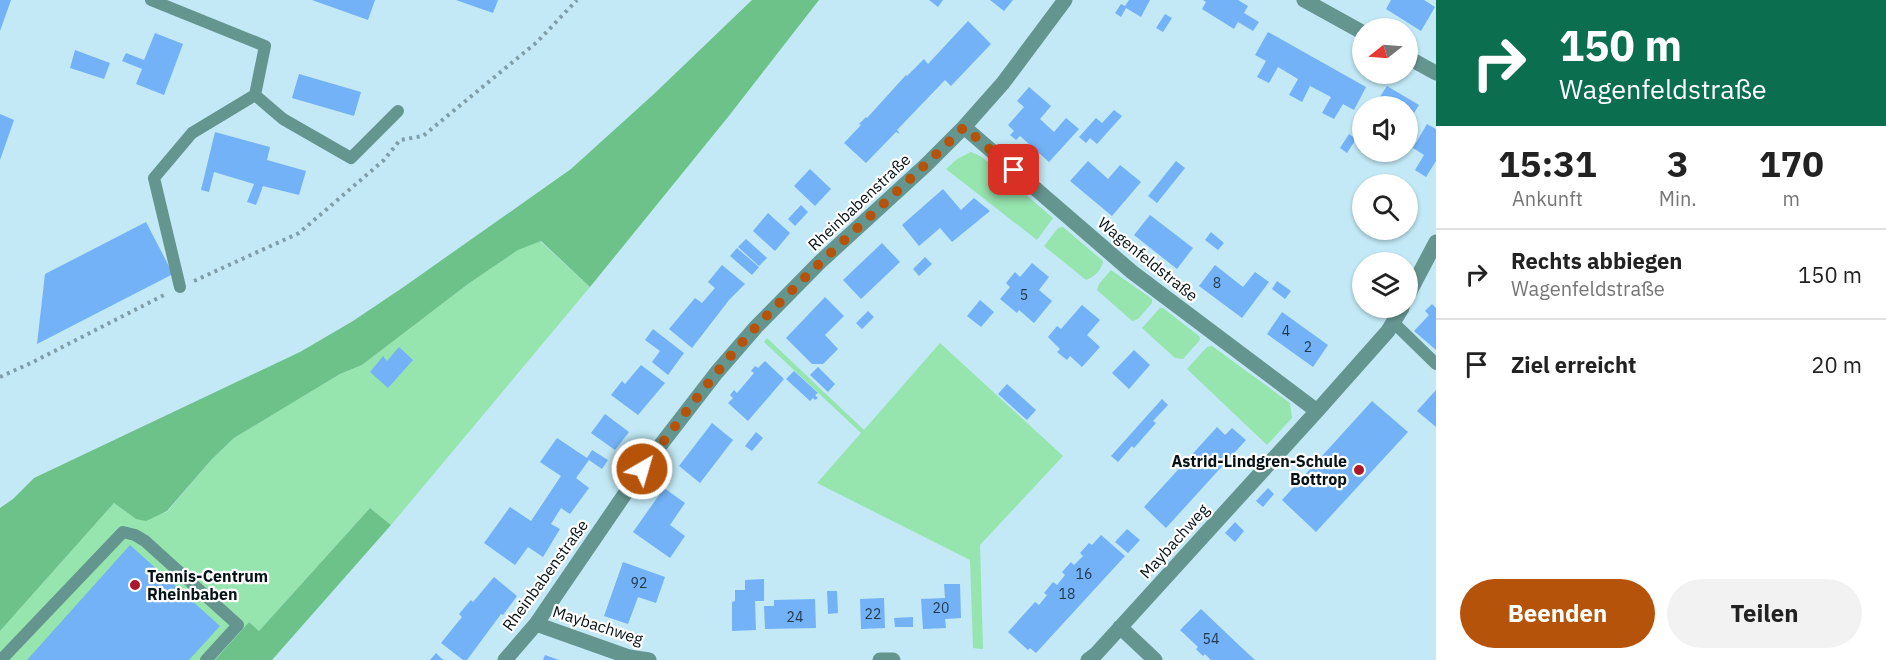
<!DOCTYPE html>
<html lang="de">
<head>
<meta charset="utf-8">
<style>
	body { margin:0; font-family:"IBM Plex Sans",sans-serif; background:#f2f2f2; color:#222; height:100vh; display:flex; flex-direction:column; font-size:22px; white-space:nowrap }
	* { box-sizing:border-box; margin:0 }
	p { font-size:20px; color:#767676 }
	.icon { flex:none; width:33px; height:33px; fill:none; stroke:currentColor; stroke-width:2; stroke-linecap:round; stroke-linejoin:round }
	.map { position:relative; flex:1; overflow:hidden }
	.drawer { display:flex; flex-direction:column; background:#fff; width:450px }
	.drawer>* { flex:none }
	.hud { background:#0b6e4f; color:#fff; overflow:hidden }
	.needle { width:39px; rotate:253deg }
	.buttons { position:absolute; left:1352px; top:18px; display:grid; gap:12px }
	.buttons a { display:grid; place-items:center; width:66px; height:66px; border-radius:50%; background:#fff; box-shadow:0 2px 4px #0004; font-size:30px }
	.pin { position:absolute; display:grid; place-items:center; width:51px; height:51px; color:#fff; margin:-26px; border-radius:12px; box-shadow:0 3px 9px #0006 }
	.me { position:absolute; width:66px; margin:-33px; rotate:38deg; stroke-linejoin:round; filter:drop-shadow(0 0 4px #0008) }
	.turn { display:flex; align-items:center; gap:21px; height:126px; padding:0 24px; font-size:27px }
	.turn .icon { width:78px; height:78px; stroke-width:2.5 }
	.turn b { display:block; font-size:42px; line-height:51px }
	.eta { display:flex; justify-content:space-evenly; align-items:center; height:102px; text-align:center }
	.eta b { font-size:36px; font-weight:800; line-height:42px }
	.button { display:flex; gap:12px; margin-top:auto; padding:12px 24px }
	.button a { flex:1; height:69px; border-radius:36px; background:#b45309; color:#fff; font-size:24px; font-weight:800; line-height:69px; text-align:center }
	.button a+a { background:#f2f2f2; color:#222 }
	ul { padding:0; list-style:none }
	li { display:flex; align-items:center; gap:18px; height:90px; padding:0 24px; border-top:2px solid #e0e0e0 }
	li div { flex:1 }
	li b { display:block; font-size:22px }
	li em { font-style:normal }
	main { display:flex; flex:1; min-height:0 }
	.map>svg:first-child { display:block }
	.green { fill:#96e4ae }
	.forest { fill:#6cc289 }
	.building { fill:#73b2f6 }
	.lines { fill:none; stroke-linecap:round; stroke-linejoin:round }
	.path { stroke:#809ea7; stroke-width:4; stroke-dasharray:3 4.5; stroke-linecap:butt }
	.service { stroke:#65958f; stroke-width:12 }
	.minor { stroke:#65958f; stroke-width:15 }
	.route { stroke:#b45309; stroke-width:10; stroke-dasharray:0 18 }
	.poi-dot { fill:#ac182a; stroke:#fff; stroke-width:2 }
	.labels { text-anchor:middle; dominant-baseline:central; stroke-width:4.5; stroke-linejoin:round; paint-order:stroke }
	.number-label { font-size:14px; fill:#203a4e }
	.street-label { font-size:16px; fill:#051216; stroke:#fff }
	.poi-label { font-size:16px; font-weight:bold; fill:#051216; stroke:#fff; text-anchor:end }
</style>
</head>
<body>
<main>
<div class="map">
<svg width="1436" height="660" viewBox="0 0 1436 660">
	<rect width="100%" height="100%" fill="#c2e9f5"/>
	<path class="green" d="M971 152 982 157 1053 218 1037 240 946 169 957 159Z
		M1063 227 1103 261C1102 270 1094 277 1086 280L1044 246 1058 228Z
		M540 241 590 287 391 525 370 508 259 631 249 622 215 660H0V631L114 503 136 519 167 512 212 459 234 438 340 374 362 365 468 284 518 250Z
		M1111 270 1152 299V303L1138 319 1132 321 1130 319 1097 290 1099 284Z
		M1160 308H1163L1199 336 1200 340 1183 359 1175 358 1142 328Z
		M767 338 864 430 940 343 1063 456 980 545 983 649 973 648 970 560 817 483 861 433 764 342Z
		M1212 346 1290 403 1292 418 1267 445 1187 369 1207 347Z"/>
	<path class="forest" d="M752 0H819L728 117 590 287 541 241 518 250 468 284 362 365 340 374 234 438 212 459 167 511 146 521 136 519 114 503 0 631V508L13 499 34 478 300 352 353 321 405 286 571 169 655 93Z
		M370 508 391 525 272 660H215L249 622 259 631Z"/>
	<path class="building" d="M0 0H11L0 31Z
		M312 0H375L368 20Z
		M456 0H498L493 13Z
		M929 0H943L938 7Z
		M990 0H1013L1004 11Z
		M1129 0H1150L1141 17 1126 8 1121 17 1115 13 1121 4 1125 6Z
		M1203 0H1238L1248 6 1244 13 1259 22 1253 31 1238 22 1234 29 1202 9 1206 2Z
		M1391 0H1424L1435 7 1421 31 1386 9Z
		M1165 14 1172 18 1163 32 1156 28Z
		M968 21 991 44 951 86 945 80 897 130 900 134 896 132 866 163 844 143 861 125 859 124 866 117 867 118 906 75 907 76 924 59 928 64Z
		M1268 32 1366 87 1354 110 1343 104 1334 119 1322 113 1331 97 1310 86 1302 102 1295 98 1289 95 1298 79 1278 67 1269 83 1257 77 1266 61 1255 55Z
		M155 33 183 44 164 95 136 84 142 69 122 61 126 53 144 60Z
		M75 50 110 63 104 79 70 68Z
		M299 74 361 92 354 116 292 98Z
		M1387 86 1419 105 1407 124V106H1374Z
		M1029 87 1051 106 1040 119 1054 132 1066 118 1079 129 1049 162 1020 136 1016 140 1010 135 1014 131 1008 125 1024 107 1017 101Z
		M1114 110 1122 116 1097 144 1090 138 1086 143 1079 137 1096 118 1102 123Z
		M0 114 14 120 0 160Z
		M1427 124 1436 129V161L1426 177 1415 170 1424 155 1413 148Z
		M215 132 270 147 267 160 306 171 299 195 263 186 256 205 247 202 254 184 214 172 209 192 201 190Z
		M1349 134 1356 139 1347 153 1340 148Z
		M1088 161 1108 179 1120 165 1141 182 1112 216 1070 181Z
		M1176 161 1185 168 1157 203 1148 196Z
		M810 169 831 189 815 206 794 186Z
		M943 189 961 210 974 198 990 211 952 242 940 228 919 246 902 225Z
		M801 205 808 212 795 226 788 219Z
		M768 213 790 233 775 251 753 231Z
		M1150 215 1193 248 1177 269 1134 235Z
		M146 222 173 274 37 344 45 274Z
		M1211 232 1224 243 1218 250 1205 240Z
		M746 239 767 258 759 266 738 247Z
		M882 243 900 262 861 299 843 280Z
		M737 248 759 267 752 275 730 256Z
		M925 257 932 264 919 276 913 269Z
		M1032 263 1049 277 1039 290 1052 301 1034 323 1019 310 1017 313 1000 299 1010 287 1006 283 1015 272 1020 277Z
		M722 265 745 284 729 300 692 348 669 329 695 298 702 303 715 288 708 282Z
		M1215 265 1243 287 1255 272 1269 282 1242 318 1199 286Z
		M1277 281 1291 291 1285 299 1272 289Z
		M825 297 844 316 825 335 838 349 823 364H812L786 338Z
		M980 300 994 312 981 327 967 316Z
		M1432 304 1436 308V350L1414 331 1429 315 1425 311Z
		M1082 305 1100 320 1087 335 1100 347 1082 367 1070 356 1067 360 1057 352 1060 349 1048 337 1057 326 1061 329Z
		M868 311 874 317 862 329 856 323Z
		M1282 312 1328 345 1313 367 1267 334Z
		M653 329 684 353 668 375 652 362 660 351 645 340Z
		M399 347 413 360 388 388 370 372 383 356 387 361Z
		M1134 350 1150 365 1129 389 1112 373Z
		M765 361 784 379 748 421 728 403 733 398 730 395 734 390 737 393 754 373 751 371 755 366 758 368Z
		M641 365 665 383 638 415 611 395 622 381 625 384Z
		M818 367 835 384 828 392 810 375Z
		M794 371 818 393 815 395 818 398 815 400 813 398 810 401 786 379Z
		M1007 384 1036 410 1027 420 998 394Z
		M1436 390V427L1417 411Z
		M1162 399 1168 405 1153 421 1156 423 1134 448 1132 446 1118 462 1111 456Z
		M1372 401 1408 432 1316 532 1282 500Z
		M605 414 629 432 615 450 591 433Z
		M712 423 733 440 700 483 679 466Z
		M1217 427 1225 435 1232 428 1246 440 1166 528 1144 507Z
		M756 432 763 438 752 451 745 446Z
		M557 438 587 458 592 450 608 460 602 469 589 460 576 478 589 488 570 514 561 508 551 524 560 529 543 557 528 547 515 565 484 543 510 507 531 521 561 476 540 462Z
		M664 488 685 503 670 525 685 536 670 558 633 532Z
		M1268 488 1274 494 1263 507 1256 501Z
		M1235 522 1244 531 1235 542 1225 533Z
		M1127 529 1140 540 1128 553 1115 542Z
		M1101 535 1125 556 1036 653 1030 648 1028 650 1008 632 1035 602 1039 605 1047 595 1044 593 1053 582 1057 585 1065 575 1062 572 1071 562 1074 565 1083 556 1080 553 1089 543 1092 545Z
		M130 545 220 626 189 660H27Z
		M623 562 665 577 656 603 638 597 628 624 604 616Z
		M494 577 517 596 503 615 501 614 467 660H463L441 643 462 617 459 614 464 608 471 600 473 602Z
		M764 579V601H755L756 630 732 631V602L735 601V590H745V580Z
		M944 584H960L961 618 945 619 946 628 923 629 921 599 945 598Z
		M827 591H837L838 613 828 614Z
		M884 598 885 628 861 629 860 599Z
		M815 599 816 628 765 629 764 606H774V600Z
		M1201 609 1242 648 1255 660H1211L1205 654 1203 656 1196 649 1198 647 1180 630Z
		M913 617V627H895L894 618Z
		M436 653 441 658 444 660H430Z
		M545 655 559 660H543Z"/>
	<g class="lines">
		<path class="path" d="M194 281 299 233 384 160 400 140 423 136 537 42 577 0
			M0 377 33 362 166 294"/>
		<path class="service" d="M151 0 265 46 255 95 283 119 351 158 398 111
			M180 287 154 178 192 133 255 95
			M1394 323 1436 364
			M1 660 123 532 135 535 145 541 238 625 206 660"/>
		<path class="minor" d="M1304 0 1362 32
			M1407 57 1436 73
			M964 127 1132 272 1317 411
			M1407 297 1436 242
			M536 624 629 657 649 660
			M1120 627 1155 660
			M505 660 536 624 642 469 717 372 756 327 820 262 926 165 964 127 1003 83 1065 0
			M880 660H893
			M1088 660 1096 654 1317 411 1388 331 1402 308"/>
	</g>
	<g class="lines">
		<path class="route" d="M642 469C680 421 715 371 757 326 823 256 896 195 964 127L1014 170"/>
	</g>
	<g class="poi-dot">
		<circle cx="1359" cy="470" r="6"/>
		<circle cx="135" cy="585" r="6"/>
	</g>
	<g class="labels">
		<g class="number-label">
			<text x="1217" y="283">8</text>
			<text x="1024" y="295">5</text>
			<text x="1286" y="331">4</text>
			<text x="1308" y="347">2</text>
			<text x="1084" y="574">16</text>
			<text x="639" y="583">92</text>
			<text x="1067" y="594">18</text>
			<text x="941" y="608">20</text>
			<text x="873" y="614">22</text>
			<text x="795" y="617">24</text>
			<text x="1211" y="639">54</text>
		</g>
		<g class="street-label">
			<text transform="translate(859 202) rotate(-43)">Rheinbabenstraße</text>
			<text transform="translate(1148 259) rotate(39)">Wagenfeldstraße</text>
			<text transform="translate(1174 541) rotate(-48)">Maybachweg</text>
			<text transform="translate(545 575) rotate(-54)">Rheinbabenstraße</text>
			<text transform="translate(598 625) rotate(18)">Maybachweg</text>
		</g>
		<g class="poi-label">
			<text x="1347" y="461">Astrid-Lindgren-Schule<tspan x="1347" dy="18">Bottrop</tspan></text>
			<text x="147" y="576" text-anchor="start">Tennis-Centrum<tspan x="147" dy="18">Rheinbaben</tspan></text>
		</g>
	</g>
</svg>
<div class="buttons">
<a><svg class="needle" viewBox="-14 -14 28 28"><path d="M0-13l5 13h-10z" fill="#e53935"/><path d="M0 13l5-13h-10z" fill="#767676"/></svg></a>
<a><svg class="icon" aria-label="sound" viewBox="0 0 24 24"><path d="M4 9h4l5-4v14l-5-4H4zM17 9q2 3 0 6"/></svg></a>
<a><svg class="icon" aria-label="search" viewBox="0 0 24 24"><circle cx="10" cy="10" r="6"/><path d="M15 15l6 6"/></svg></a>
<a><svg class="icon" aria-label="layers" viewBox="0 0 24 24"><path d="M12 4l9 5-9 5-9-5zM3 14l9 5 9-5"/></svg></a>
</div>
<div class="pin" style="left:1014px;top:170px;background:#d93025"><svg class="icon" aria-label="arrive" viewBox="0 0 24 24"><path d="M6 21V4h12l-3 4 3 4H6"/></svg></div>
<svg class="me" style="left:642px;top:469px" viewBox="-20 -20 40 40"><circle r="17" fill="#b45309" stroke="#fff" stroke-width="3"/><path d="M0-11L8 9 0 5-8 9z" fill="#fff"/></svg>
</div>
<section class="drawer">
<div class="hud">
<div class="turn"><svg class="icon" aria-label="right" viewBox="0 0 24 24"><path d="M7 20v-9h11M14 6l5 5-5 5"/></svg><div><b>150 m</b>Wagenfeldstraße</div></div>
</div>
<div class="eta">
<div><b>15:31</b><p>Ankunft</p></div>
<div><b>3</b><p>Min.</p></div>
<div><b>170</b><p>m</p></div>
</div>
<ul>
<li><svg class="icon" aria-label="right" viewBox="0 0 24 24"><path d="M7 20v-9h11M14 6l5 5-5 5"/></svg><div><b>Rechts abbiegen</b><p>Wagenfeldstraße</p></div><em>150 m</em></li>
<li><svg class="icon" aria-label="arrive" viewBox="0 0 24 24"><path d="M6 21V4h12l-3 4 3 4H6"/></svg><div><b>Ziel erreicht</b></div><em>20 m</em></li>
</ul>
<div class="button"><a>Beenden</a><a>Teilen</a></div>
</section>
</main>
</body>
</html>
